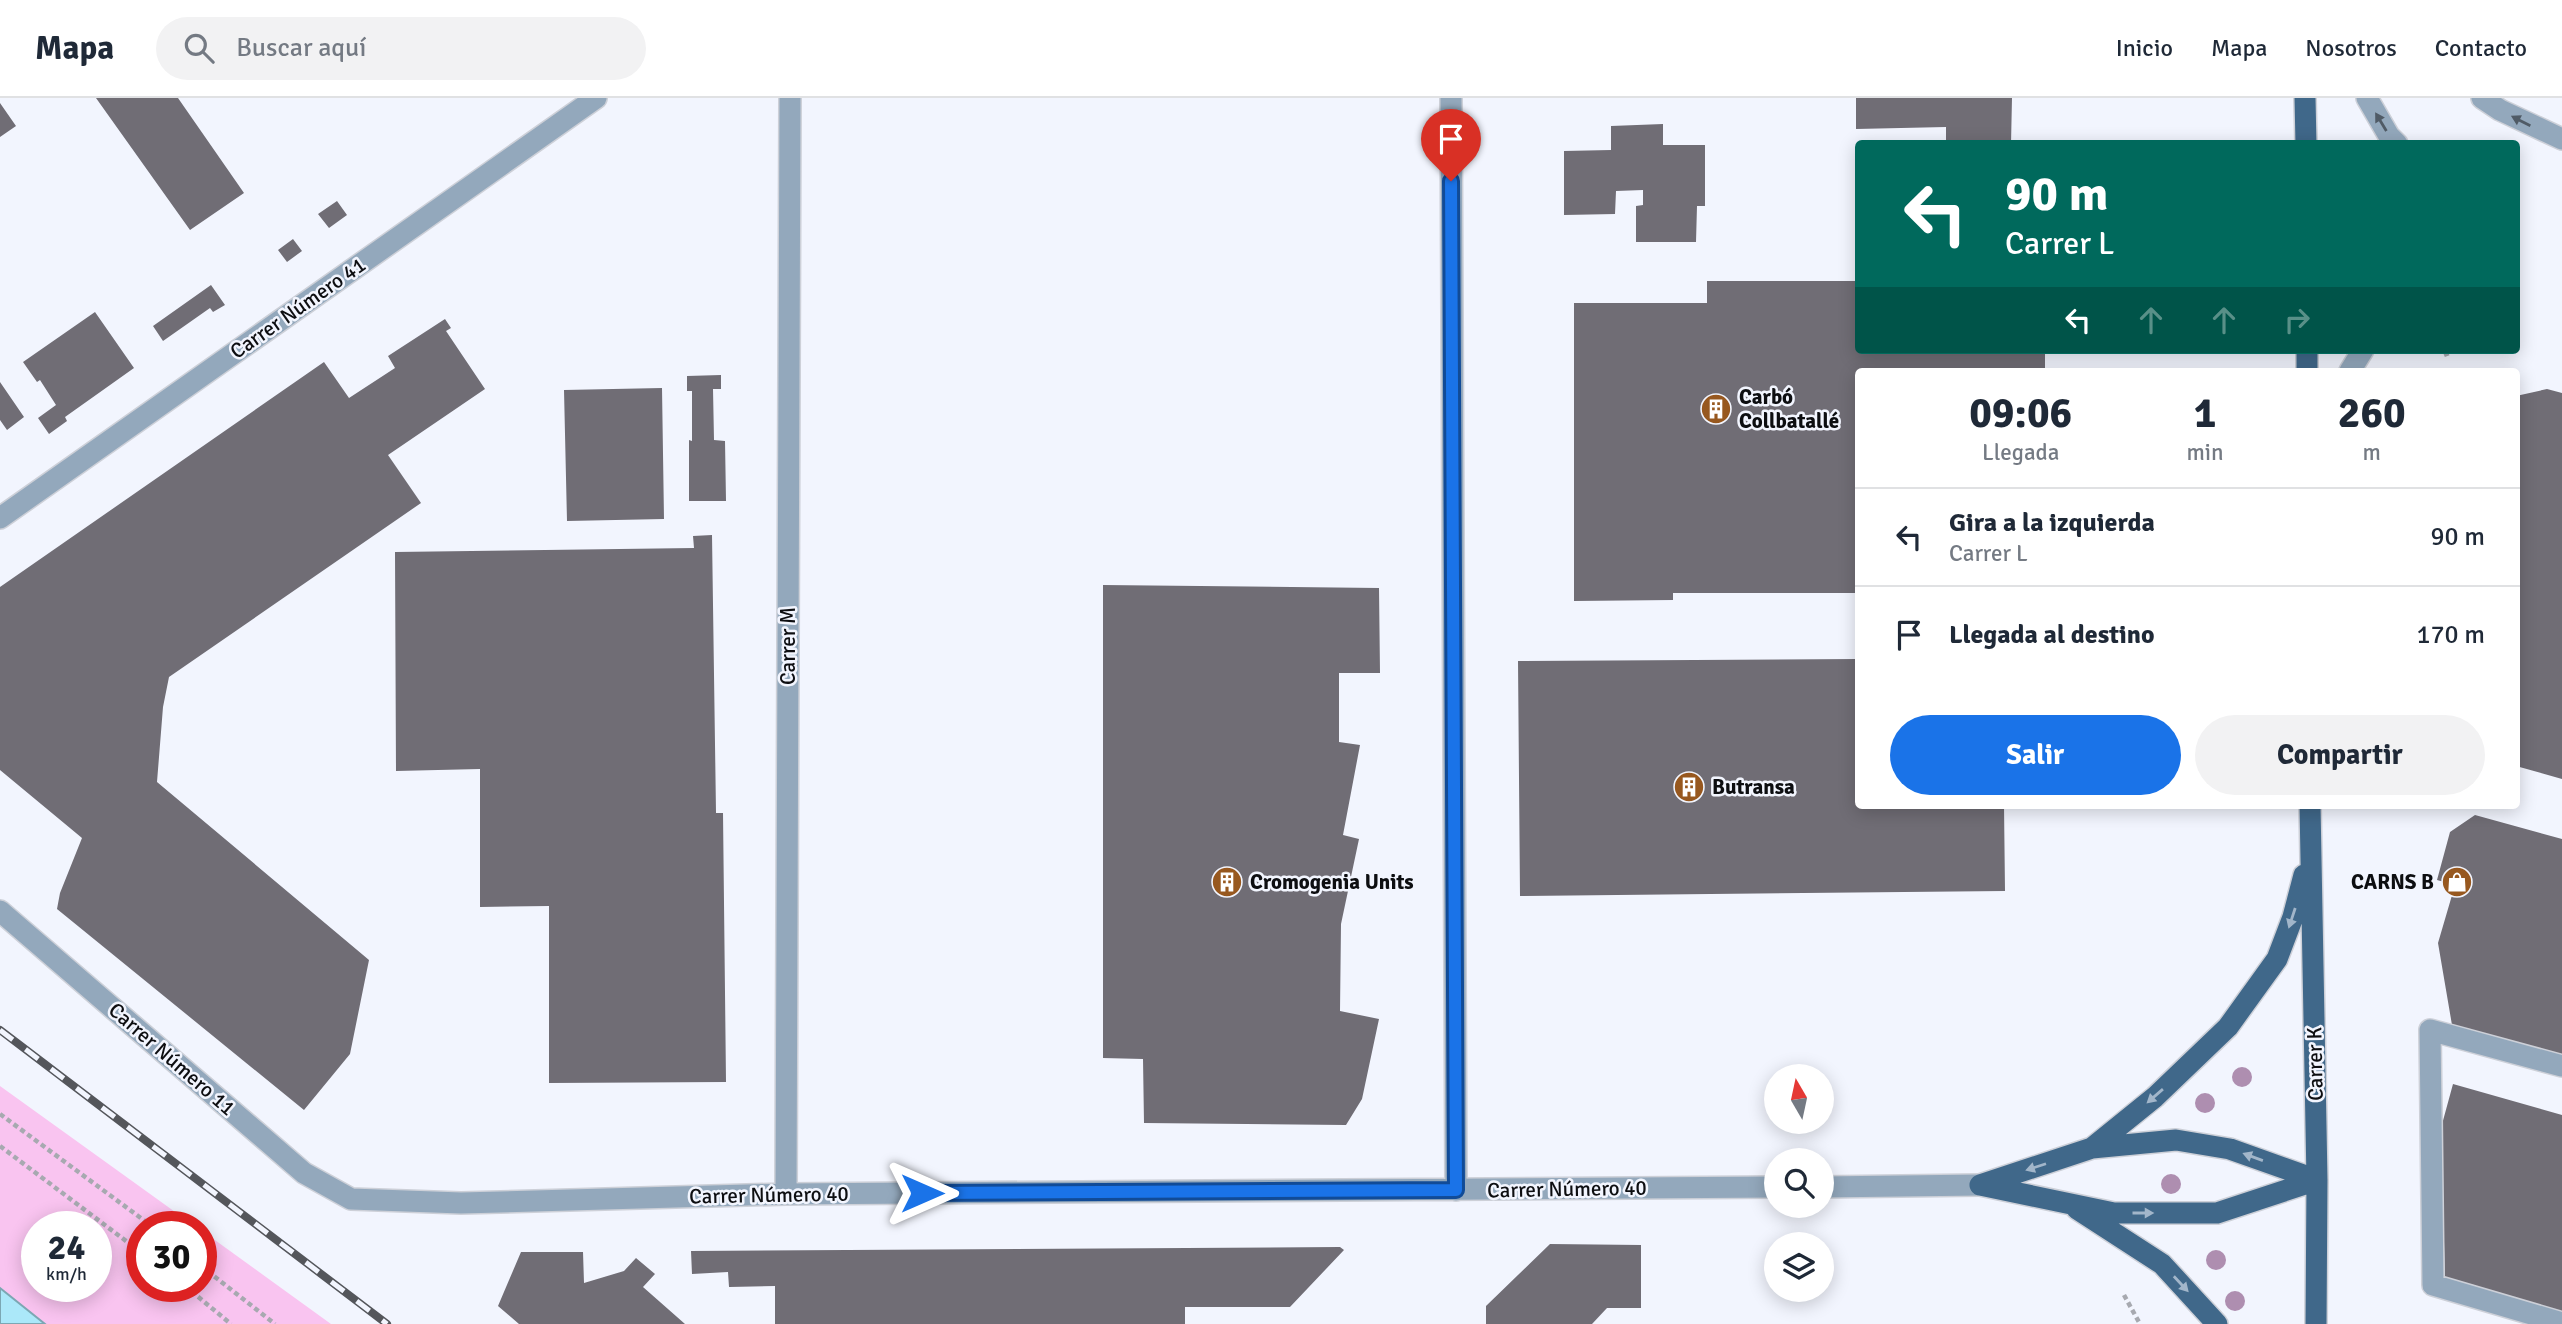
<!DOCTYPE html>
<html lang="es">
<head>
<meta charset="utf-8">
<style>
	body { margin:0; font-family:Signika,sans-serif; background:#f2f2f3; color:#1f2937; height:100vh; display:flex; flex-direction:column; font-size:26px; white-space:nowrap }
	* { box-sizing:border-box; margin:0 }
	p { font-size:23px; color:#747a83 }
	.icon { flex:none; width:38px; height:38px; fill:none; stroke:currentColor; stroke-width:2; stroke-linecap:round; stroke-linejoin:round }
	.map { position:relative; flex:1; overflow:hidden }
	.panel { position:absolute; left:1855px; top:270px; width:665px; height:441px; display:flex; flex-direction:column; background:#fff; border-radius:7px; box-shadow:0 4px 18px #0003 }
	.panel>* { flex:none }
	.banner { position:absolute; left:1855px; top:42px; width:665px; height:214px; border-radius:7px; box-shadow:0 4px 18px #0003; background:#00695c; color:#fff; overflow:hidden }
	.needle { width:46px; rotate:351deg }
	.tools { position:absolute; left:1764px; top:966px; display:grid; gap:14px }
	.tools a { display:grid; place-items:center; width:70px; height:70px; border-radius:50%; background:#fff; box-shadow:0 4px 18px #0003; font-size:35px }
	.speed { position:absolute; left:21px; top:1113px; display:flex; gap:14px; font-size:35px; font-weight:700; text-align:center }
	.speed>* { display:grid; place-content:center; width:91px; height:91px; border-radius:50%; background:#fff; box-shadow:0 4px 18px #0003; line-height:1 }
	.speed small { font-size:18px; font-weight:400 }
	.speed .limit { border:10px solid #d22; background:#fff; color:#111 }
	.pin { position:absolute; display:grid; place-items:center; width:60px; height:60px; color:#fff; margin:-72px -30px; border-radius:50% 50% 50% 0; rotate:-45deg; box-shadow:0 0 7px #0007 }
	.pin .icon { rotate:45deg }
	.me { position:absolute; width:77px; margin:-38px; rotate:90deg; stroke-linejoin:round; filter:drop-shadow(0 0 5px #0008) }
	.turn { display:flex; align-items:center; gap:24px; height:147px; padding:0 35px; font-size:32px }
	.turn .icon { width:91px; height:91px; stroke-width:2.5 }
	.turn b { display:block; font-size:49px; line-height:60px }
	.lanes { display:flex; align-items:center; height:66px; padding:0 35px; background:#0003; justify-content:center; gap:35px; direction:ltr }
	.lanes .off { opacity:.35 }
	.eta { display:flex; justify-content:space-evenly; align-items:center; height:119px; text-align:center }
	.eta b { font-size:42px; font-weight:700; line-height:49px }
	.action { display:flex; gap:14px; margin-top:auto; padding:14px 35px }
	.action a { flex:1; height:80px; border-radius:42px; background:#1a73e8; color:#fff; font-size:28px; font-weight:700; line-height:80px; text-align:center }
	.action a+a { background:#f2f2f3; color:#1f2937 }
	ul { padding:0; list-style:none }
	li { display:flex; align-items:center; gap:21px; height:98px; padding:0 35px; border-top:2px solid #e0e1e3 }
	li div { flex:1 }
	li b { display:block; font-size:26px }
	li em { font-style:normal }
	header { display:flex; align-items:center; gap:42px; box-sizing:border-box; height:98px; padding:0 35px; background:#fff; border-bottom:2px solid #e0e1e3 }
	header strong { font-size:33px }
	nav { display:flex; gap:38px; margin-inline-start:auto; font-size:24px }
	.search { width:490px; height:63px; background:#f2f2f3; display:flex; align-items:center; gap:18px; box-sizing:border-box; padding:0 24px; border-radius:38px; color:#747a83; font-size:26px }
	.map>svg:first-child { display:block }
	.green { fill:#f9c4f0; fill-rule:evenodd }
	.water { fill:#abe8f9; stroke:#7ca7b3; stroke-width:2 }
	.building { fill:#706d75 }
	.lines { fill:none; stroke-linecap:round; stroke-linejoin:round }
	.minor-casing { stroke:#cdd0d8; stroke-width:24 }
	.major-casing { stroke:#cdd0d8; stroke-width:24 }
	.path { stroke:#a7a9b0; stroke-width:4.5; stroke-dasharray:5 3.5; stroke-linecap:butt }
	.minor { stroke:#93a8bc; stroke-width:21 }
	.major { stroke:#40688a; stroke-width:21 }
	.rail-casing { stroke:#54565b; stroke-width:8 }
	.rail { stroke:#f2f5fe; stroke-width:5; stroke-dasharray:16; stroke-linecap:butt }
	.tree { fill:#ae8eb0 }
	.oneway { fill:#505b66 }
	.oneway2 { fill:#a2b6ca }
	.route-casing { stroke:#114b97; stroke-width:18 }
	.route { stroke:#1a73e8; stroke-width:12 }
	.labels { text-anchor:middle; dominant-baseline:central; stroke-width:5; stroke-linejoin:round; paint-order:stroke }
	.street-label { font-size:21px; fill:#0d0e11; stroke:#f2f5fe }
	.poi-label { font-size:21px; font-weight:bold; fill:#0d0e11; stroke:#f2f5fe; text-anchor:start }
</style>
</head>
<body>
<header>
<strong>Mapa</strong>
<div class="search"><svg class="icon" aria-label="search" viewBox="0 0 24 24"><circle cx="10" cy="10" r="6"/><path d="M15 15l6 6"/></svg>Buscar aquí</div>
<nav><a>Inicio</a><a>Mapa</a><a>Nosotros</a><a>Contacto</a></nav>
</header>
<div class="map">
<svg width="2562" height="1226" viewBox="0 0 2562 1226">
	<rect width="100%" height="100%" fill="#f2f5fe"/>
	<path class="green" d="M0 988 196 1129H142V1188H201V1132L331 1226H45L0 1190ZM37 1129H96V1188H37Z"/>
	<path class="water" d="M0 1190 45 1226H0Z"/>
	<path class="building" d="M96 0H178L244 95 190 132Z
		M1856 0H2012L2011 46H1946V29L1856 31Z
		M0 5 16 28 0 39Z
		M1663 26V47H1705V108H1697L1696 144H1636V108L1643 107V92L1616 93 1615 116 1564 117V53L1611 52V28Z
		M337 103 347 117 329 130 318 116Z
		M293 141 302 153 287 164 278 152Z
		M1707 183H1858V252H2045V273H1858V495H1673V502L1574 503V205H1707Z
		M211 187 225 207 213 214 210 210 163 243 153 228Z
		M95 214 134 270 65 319 67 323 49 336 38 320 56 307 40 282 37 284 23 264Z
		M445 221 451 230 446 233 485 291 388 357 421 405 169 579 163 609 157 684 369 862 350 956 304 1012 57 811 60 795 82 740 0 672V489L324 264 349 300 395 270 388 258Z
		M721 277V291H713L714 342 725 343 726 403H689V342L692 343V293H687V278Z
		M0 284 24 319 7 332 0 322Z
		M662 290 664 421 567 423 564 292Z
		M2547 291 2562 295V681L2516 668V298Z
		M712 437 716 715H723L726 984 549 985V808L480 809V671L396 673 395 454 694 450 693 438Z
		M1103 487 1379 490 1380 575H1339V644L1360 647 1343 737 1359 741 1341 826 1340 913 1379 921 1362 1001 1346 1027 1144 1025 1143 961 1103 960Z
		M1858 561V707H2004L2005 793 1520 798 1518 563Z
		M2475 717 2562 741V958L2452 927 2438 845 2455 787 2437 782 2450 734Z
		M2453 986 2562 1017V1215L2445 1182 2441 1030Z
		M1550 1146 1641 1147V1210H1607L1592 1226H1486V1208Z
		M1340 1149 1344 1152 1290 1209H1185V1226H775V1188L729 1189 728 1174 692 1176 691 1153Z
		M521 1154H583L584 1185 624 1173 636 1160 655 1176 643 1189 685 1226H519L498 1208Z"/>
	<g class="lines">
		<g class="minor-casing">
			<path id="minor" d="M1451 0 1456 1092
				M2367 0 2389 38 2397 46
				M2482 0 2500 12 2562 41
				M2350 273 2363 252
				M0 420 596 0
				M0 813 304 1075 351 1101 461 1105 786 1096 1776 1089
				M2562 968 2430 932 2433 1187 2562 1225
				M1822 1089 1980 1087
				M786 1096 790 0"/>
		</g>
		<g class="major-casing">
			<path id="major" d="M2305 0 2306 46
				M2307 252V273
				M2310 707 2317 1082 2316 1226
				M2092 1050 2155 999 2228 929 2277 861 2293 819 2304 777
				M1980 1087 2092 1050 2176 1042 2230 1051 2317 1082
				M1980 1087 2114 1115H2217L2317 1082
				M2077 1111 2162 1166 2217 1226"/>
		</g>
		<path class="path" d="M2444 257 2456 252
			M0 1016 153 1129
			M0 1048 142 1155
			M201 1168 275 1226
			M185 1188 231 1226
			M2124 1197 2140 1226"/>
		<use href="#minor" class="minor"/>
		<use href="#major" class="major"/>
		<g class="rail-casing">
			<path id="rail" d="M0 932 387 1226"/>
		</g>
		<use href="#rail" class="rail"/>
	</g>
	<g class="tree">
		<circle cx="2242" cy="979" r="10"/>
		<circle cx="2205" cy="1005" r="10"/>
		<circle cx="2171" cy="1086" r="10"/>
		<circle cx="2216" cy="1162" r="10"/>
		<circle cx="2235" cy="1203" r="10"/>
	</g>
	<defs><path id="oneway-solid" d="M-6-.8H1V-3.2L6.5 0L1 3.2V.8H-6Z" transform="scale(1.75)"/></defs>
	<g class="oneway">
		<use href="#oneway-solid" transform="translate(2521 23) rotate(-153)"/>
		<use href="#oneway-solid" transform="translate(2381 24) rotate(-121)"/>
	</g>
	<g class="oneway2">
		<use href="#oneway-solid" transform="translate(2292 820) rotate(108)"/>
		<use href="#oneway-solid" transform="translate(2155 998) rotate(139)"/>
		<use href="#oneway-solid" transform="translate(2253 1059) rotate(-160)"/>
		<use href="#oneway-solid" transform="translate(2036 1069) rotate(162)"/>
		<use href="#oneway-solid" transform="translate(2143 1115)"/>
		<use href="#oneway-solid" transform="translate(2181 1186) rotate(47)"/>
	</g>
	<g class="lines">
		<g class="route-casing">
			<path id="route" d="M922 1095 1456 1092 1451 83"/>
		</g>
		<use href="#route" class="route"/>
	</g>
	<defs>
		<g id="building-disc" transform="scale(1.575)"><circle r="9.5" fill="#97581f" stroke="#f2f5fe"/><path d="M-4-6H4V6H1V3H-1V6H-4ZM-2.5-4.3h1.7v1.8h-1.7ZM.8-4.3h1.7v1.8H.8ZM-2.5-1h1.7V.8h-1.7ZM.8-1h1.7V.8H.8Z" fill="#fff"/></g>
		<g id="shop-disc" transform="scale(1.575)"><circle r="9.5" fill="#97581f" stroke="#f2f5fe"/><path d="M-5-2.5h2.3a2.7 3.5 0 0 1 5.4 0H5L5.5 6h-11ZM-1.5-2.5h3a1.5 2.3 0 0 0-3 0Z" fill="#fff"/></g>
	</defs>
	<g fill-rule="evenodd">
		<use href="#building-disc" x="1716" y="311"/>
		<use href="#building-disc" x="1689" y="689"/>
		<use href="#building-disc" x="1227" y="784"/>
		<use href="#shop-disc" x="2457" y="784"/>
	</g>
	<g class="labels">
		<g class="street-label">
			<text transform="translate(298 210) rotate(-35)">Carrer Número 41</text>
			<text transform="translate(788 548) rotate(-90)">Carrer M</text>
			<text transform="translate(172 961) rotate(41)">Carrer Número 11</text>
			<text transform="translate(2315 966) rotate(-91)">Carrer K</text>
			<text transform="translate(1567 1091) rotate(-1)">Carrer Número 40</text>
			<text transform="translate(769 1097) rotate(-1)">Carrer Número 40</text>
		</g>
		<g class="poi-label">
			<text x="1739" y="299">Carbó<tspan x="1739" dy="24">Collbatallé</tspan></text>
			<text x="1712" y="689">Butransa</text>
			<text x="1250" y="784">Cromogenia Units</text>
			<text x="2434" y="784" text-anchor="end">CARNS B</text>
		</g>
	</g>
</svg>
<div class="tools">
<a><svg class="needle" viewBox="-14 -14 28 28"><path d="M0-13l5 13h-10z" fill="#e53935"/><path d="M0 13l5-13h-10z" fill="#747a83"/></svg></a>
<a><svg class="icon" aria-label="search" viewBox="0 0 24 24"><circle cx="10" cy="10" r="6"/><path d="M15 15l6 6"/></svg></a>
<a><svg class="icon" aria-label="layers" viewBox="0 0 24 24"><path d="M12 4l9 5-9 5-9-5zM3 14l9 5 9-5"/></svg></a>
</div>
<div class="speed"><div>24<small>km/h</small></div><div class="limit">30</div></div>
<div class="pin" style="left:1451px;top:83px;background:#d93025"><svg class="icon" aria-label="arrive" viewBox="0 0 24 24"><path d="M6 21V4h12l-3 4 3 4H6"/></svg></div>
<svg class="me" style="left:922px;top:1095px" viewBox="-20 -20 40 40"><path d="M0-17L14 15 0 8-14 15z" fill="#1a73e8" stroke="#fff" stroke-width="4"/></svg>
<div class="banner">
<div class="turn"><svg class="icon" aria-label="left" viewBox="0 0 24 24"><path d="M17 20v-9H6M10 6l-5 5 5 5"/></svg><div><b>90 m</b>Carrer L</div></div>
<div class="lanes"><svg class="icon" aria-label="left" viewBox="0 0 24 24"><path d="M17 20v-9H6M10 6l-5 5 5 5"/></svg><svg class="icon off" aria-label="ahead" viewBox="0 0 24 24"><path d="M12 20V5M6 11l6-6 6 6"/></svg><svg class="icon off" aria-label="ahead" viewBox="0 0 24 24"><path d="M12 20V5M6 11l6-6 6 6"/></svg><svg class="icon off" aria-label="right" viewBox="0 0 24 24"><path d="M7 20v-9h11M14 6l5 5-5 5"/></svg></div>
</div>
<section class="panel">
<div class="eta">
<div><b>09:06</b><p>Llegada</p></div>
<div><b>1</b><p>min</p></div>
<div><b>260</b><p>m</p></div>
</div>
<ul>
<li><svg class="icon" aria-label="left" viewBox="0 0 24 24"><path d="M17 20v-9H6M10 6l-5 5 5 5"/></svg><div><b>Gira a la izquierda</b><p>Carrer L</p></div><em>90 m</em></li>
<li><svg class="icon" aria-label="arrive" viewBox="0 0 24 24"><path d="M6 21V4h12l-3 4 3 4H6"/></svg><div><b>Llegada al destino</b></div><em>170 m</em></li>
</ul>
<div class="action"><a>Salir</a><a>Compartir</a></div>
</section>
</div>
</body>
</html>
